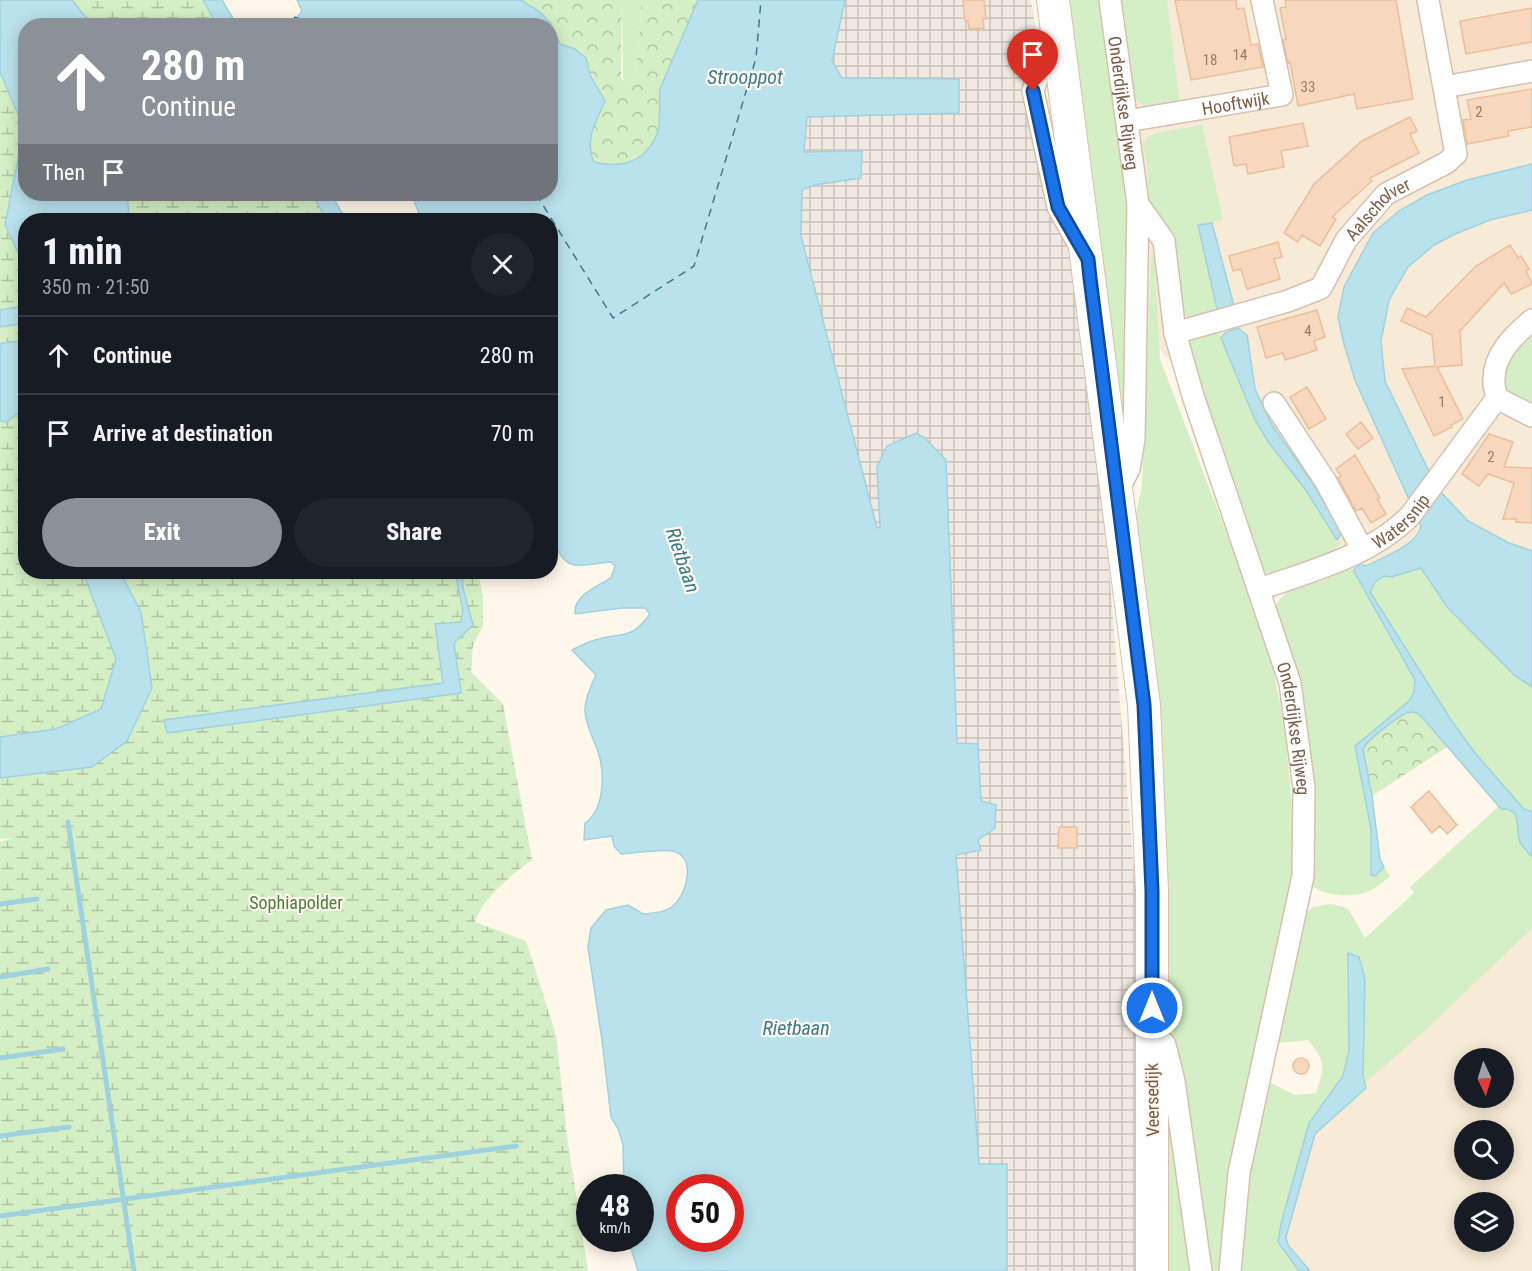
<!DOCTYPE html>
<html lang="en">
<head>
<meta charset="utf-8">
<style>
	body { margin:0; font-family:"Roboto Condensed",sans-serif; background:#20242c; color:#f1f3f6; height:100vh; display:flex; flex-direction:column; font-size:22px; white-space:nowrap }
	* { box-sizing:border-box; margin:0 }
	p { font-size:20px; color:#9ea1a6 }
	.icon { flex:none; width:33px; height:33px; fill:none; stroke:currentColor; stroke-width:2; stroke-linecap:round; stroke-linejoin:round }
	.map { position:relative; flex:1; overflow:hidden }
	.panel { position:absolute; left:18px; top:213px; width:540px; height:366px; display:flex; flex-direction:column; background:#171b24; border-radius:24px; box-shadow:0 3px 15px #0003 }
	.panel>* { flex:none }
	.banner { position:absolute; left:18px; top:18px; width:540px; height:183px; border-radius:24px; box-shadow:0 3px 15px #0003; background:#8c9099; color:#fff; overflow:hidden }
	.needle { width:39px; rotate:176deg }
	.tools { position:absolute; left:1454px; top:1048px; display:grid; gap:12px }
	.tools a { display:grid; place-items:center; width:60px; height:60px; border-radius:50%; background:#171b24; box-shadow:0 3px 15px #0003; font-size:30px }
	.speed { position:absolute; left:576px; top:1174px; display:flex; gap:12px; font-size:30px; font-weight:700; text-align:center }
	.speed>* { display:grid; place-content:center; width:78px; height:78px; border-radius:50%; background:#171b24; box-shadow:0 3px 15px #0003; line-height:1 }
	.speed small { font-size:15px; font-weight:400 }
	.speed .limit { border:9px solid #d22; background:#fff; color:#111 }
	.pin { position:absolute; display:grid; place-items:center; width:51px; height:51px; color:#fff; margin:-62px -26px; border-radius:50% 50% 50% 0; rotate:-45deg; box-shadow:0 0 6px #0007 }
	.pin .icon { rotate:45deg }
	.me { position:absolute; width:66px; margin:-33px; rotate:0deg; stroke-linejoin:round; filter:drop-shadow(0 0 4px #0008) }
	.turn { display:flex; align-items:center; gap:21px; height:126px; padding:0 24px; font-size:27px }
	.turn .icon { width:78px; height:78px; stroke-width:2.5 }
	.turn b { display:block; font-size:42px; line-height:51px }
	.then { display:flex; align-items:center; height:57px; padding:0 24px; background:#0003; gap:12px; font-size:22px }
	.round { display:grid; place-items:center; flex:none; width:63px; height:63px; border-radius:32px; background:#20242c }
	.summary { display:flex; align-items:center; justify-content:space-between; height:102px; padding:0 24px }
	h1 { font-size:36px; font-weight:800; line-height:45px }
	.cta { display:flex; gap:12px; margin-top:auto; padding:12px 24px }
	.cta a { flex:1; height:69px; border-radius:36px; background:#8c9099; color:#fff; font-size:24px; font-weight:800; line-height:69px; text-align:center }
	.cta a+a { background:#20242c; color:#f1f3f6 }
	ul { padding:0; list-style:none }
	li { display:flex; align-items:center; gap:18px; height:78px; padding:0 24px; border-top:2px solid #363941 }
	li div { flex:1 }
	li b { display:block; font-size:22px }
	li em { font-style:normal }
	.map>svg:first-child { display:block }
	.residential { fill:#f7ead6; fill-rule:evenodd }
	.industrial { fill:url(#industrial-grid) }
	.grass { fill:#d4efc5 }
	.forest { fill:url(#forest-crowns) }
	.wetland { fill:url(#wetland-marsh) }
	.water { fill:#bae2ec; stroke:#9fd2df; stroke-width:1.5; fill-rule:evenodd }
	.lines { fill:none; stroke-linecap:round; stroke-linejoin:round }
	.stream { stroke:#9fd2df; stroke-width:5 }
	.ferry { stroke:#3c7b8b; stroke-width:1.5; stroke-dasharray:8 6; stroke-linecap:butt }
	.building { fill:#f7d7bd; stroke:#ecbe9c; stroke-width:1.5 }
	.minor-casing { stroke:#d5c1af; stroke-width:24 }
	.secondary-casing { stroke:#d9c2ac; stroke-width:34 }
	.minor { stroke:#fff; stroke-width:21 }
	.secondary { stroke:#fff; stroke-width:32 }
	.route-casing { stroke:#114b97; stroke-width:15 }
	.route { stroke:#1a73e8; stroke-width:10 }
	.labels { text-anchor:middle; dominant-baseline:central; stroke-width:4.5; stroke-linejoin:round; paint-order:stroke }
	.number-label { font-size:15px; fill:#9c7c65 }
	.street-label { font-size:18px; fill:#7d5d48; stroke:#fffaf2 }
	.park-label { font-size:18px; fill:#4c7e3c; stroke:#fffaf2 }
	.water-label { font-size:20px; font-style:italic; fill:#3c7b8b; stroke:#fffaf2 }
</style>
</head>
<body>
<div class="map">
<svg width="1532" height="1271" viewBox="0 0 1532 1271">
	<defs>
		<pattern id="industrial-grid" width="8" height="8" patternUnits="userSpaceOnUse" patternTransform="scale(1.5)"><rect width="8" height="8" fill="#f0e9e2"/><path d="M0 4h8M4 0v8" fill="none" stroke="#c8c0b9"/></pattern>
		<pattern id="forest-crowns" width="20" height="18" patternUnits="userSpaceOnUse" patternTransform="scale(1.5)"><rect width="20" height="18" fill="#d4efc5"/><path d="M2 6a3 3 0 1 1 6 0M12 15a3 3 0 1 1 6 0" fill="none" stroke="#b1c5a2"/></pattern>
		<pattern id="wetland-marsh" width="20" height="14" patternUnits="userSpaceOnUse" patternTransform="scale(1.5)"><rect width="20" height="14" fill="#d4efc5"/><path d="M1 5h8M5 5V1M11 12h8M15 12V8" fill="none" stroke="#b1c5a2"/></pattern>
	</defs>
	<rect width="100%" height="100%" fill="#fff7e9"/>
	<path class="residential" d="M1081 0H1532V594L1366 571 1128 316Z
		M1532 915V1271H1258L1271 1158ZM1464 1059H1503V1098H1464ZM1464 1131H1503V1170H1464ZM1464 1203H1503V1242H1464Z"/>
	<path class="industrial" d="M770 0H1031L1094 388 1167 1271H973L740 280Z"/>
	<path class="grass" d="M622 0H642L636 72 630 80 623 82Z
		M1064 0H1099L1124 172 1129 224 1127 438 1123 439Z
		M1119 0H1167L1180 107C1158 110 1149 115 1133 96Z
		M1202 125 1223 220 1198 225 1218 313 1191 319 1182 314 1149 203 1147 167 1143 144 1147 138 1156 133Z
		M1151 254 1154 255 1160 359 1256 610 1273 669 1284 723 1293 816 1292 875 1288 913 1223 1271H1211C1201 1172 1184 1072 1157 977L1135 518 1142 485Z
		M1220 329 1221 338 1255 420 1269 443 1305 489 1337 540 1342 544 1327 555 1271 575 1262 572 1186 344 1189 338Z
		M1532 332V407C1506 399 1496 376 1512 353 1517 345 1526 339 1532 332Z
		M1350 566 1415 680 1414 692 1409 701 1355 746 1371 829V875L1375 876 1384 867 1390 876C1384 881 1378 887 1371 890 1354 899 1327 896 1311 886L1275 608C1285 584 1307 587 1328 578 1336 575 1343 570 1350 566Z
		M1421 568 1448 608 1514 675 1532 687V812L1524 809 1475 753 1451 720 1370 592 1375 582 1384 576 1391 577Z
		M1499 806 1512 811 1519 823 1518 830 1525 849 1532 857V928L1429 1027 1366 1082 1363 1076 1359 957 1348 953 1349 1051 1343 1076 1309 1123 1282 1250 1299 1271H1236L1243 1194 1267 1081 1295 1095 1316 1093C1324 1067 1327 1063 1308 1040L1278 1043 1289 976 1304 915 1313 907 1330 904 1344 907 1349 910 1365 938 1414 893 1410 887Z
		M1168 1099 1193 1271H1163Z"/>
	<path class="forest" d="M521 0H622L621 77 623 82 630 80 636 72 642 0H698L660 89C659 102 660 115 659 127 659 132 656 136 654 140 642 164 618 168 594 162 584 137 596 123 605 101L590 75 585 58 575 49 560 44 551 24 540 12Z
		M1413 712 1422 717 1447 747 1372 796 1363 749C1371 736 1398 714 1413 712Z"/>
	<path class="wetland" d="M72 0H203L217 25H92Z
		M0 72 24 128 5 225 26 267 25 306 0 310Z
		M127 194H312L327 220H135L129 216Z
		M25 323V341L8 342 0 344V327Z
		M25 408 26 572H83L116 659 101 709 56 729 0 737V421L7 422Z
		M120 572H455L463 611 461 622 435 624 443 683 164 720 461 693 454 642 473 625 463 588 462 572H478L483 598V626L473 645 471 672 503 704 532 860C513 873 481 900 475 922L526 941 556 1035 567 1137 588 1271H0V842L14 838 0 839V778L92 767 141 612Z"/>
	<path class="water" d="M0 0H72L92 25 26 26V194H127L129 216 135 220H26L25 267 5 225 24 128 0 72Z
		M203 0H222L237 25H217Z
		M297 0H521L540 12 551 24 560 44 575 49 586 58 590 75 605 101C596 123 584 138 594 162 618 168 642 164 654 140 656 136 659 132 659 127 660 115 659 102 660 89L698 0H845L832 61 842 78 959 79V113L807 117 804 152 862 151 861 178 814 185 802 190 801 236 877 528 880 527 877 467 887 446 916 433 925 438 946 460 957 743 978 744 981 801 996 805 995 828 978 840 981 850 956 855 979 1164H1007V1271H638L628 1239H640V1188H624L623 1145 619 1131 611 1117 602 1040 588 947 591 928 606 910 628 905 643 914C653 913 666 913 674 905 687 893 697 856 672 851 663 849 632 853 621 854L614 846 612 836 584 840 585 823C604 810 605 776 599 755 595 741 585 725 585 710 585 698 591 685 596 675L572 650C579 647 587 642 595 640 621 632 631 641 650 614L645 608H622L575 614C573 596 597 586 611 578L615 566 611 562C575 565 566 575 551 535L550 220H422L411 194H550V26L291 25 302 11ZM680 1188H730V1239H680Z
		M1532 164V210L1490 220 1455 234 1434 245 1408 267 1389 300 1381 341 1385 381 1437 488 1468 521 1509 543 1532 551V687L1514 675 1448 608 1421 568 1391 577 1384 576 1375 582 1370 592 1451 720 1475 753 1524 809 1532 812V857C1528 852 1522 847 1520 842 1515 830 1523 807 1501 809L1422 717C1419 715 1417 712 1413 712 1403 710 1368 740 1363 749L1372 796 1380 859 1384 867 1375 876 1371 875V829L1355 746 1409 701 1414 692 1415 680 1353 570 1361 564 1366 566C1382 558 1418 545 1421 526L1355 380 1344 344 1338 317 1344 287 1373 233 1399 211 1427 195 1467 180Z
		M312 194H331L346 220H327Z
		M1212 223 1234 306 1217 309 1198 225Z
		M25 306V323L0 327V310Z
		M1238 328 1247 335 1255 389 1272 425 1312 482 1342 533 1337 540 1305 489 1269 443 1255 420 1221 338 1225 333Z
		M25 341V408L7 422 0 421V344L8 342Z
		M83 572H120L141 612 152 688 127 741 92 767 0 778V737L56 729 101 709 116 659Z
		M455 572H462L463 588 473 625 454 643 461 693 167 733 164 720 443 683 435 624 461 622 463 611Z
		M1348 953 1359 957 1365 979 1363 1076 1366 1088 1315 1134 1286 1237 1288 1245 1310 1271H1299L1278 1242 1281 1224 1309 1123 1343 1076 1349 1051Z"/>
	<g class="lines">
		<path class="stream" d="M68 822 134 1271
			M0 904 37 899
			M0 977 48 969
			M0 1058 63 1049
			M0 1136 69 1127
			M0 1216 516 1146"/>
		<path class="ferry" d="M294 17 318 26
			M536 194 613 318 694 266 756 58 761 0"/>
	</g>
	<path class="building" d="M963 0H984L986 19H983L984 28 969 29 968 21H965Z
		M1175 0H1236L1237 9 1244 8 1251 45 1258 44 1263 67 1191 80Z
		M1285 0H1396L1413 99 1357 109 1354 94 1298 106 1290 62 1288 63 1283 40 1286 39 1280 8 1286 7Z
		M1532 8V42L1466 54 1460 21Z
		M1532 89V127L1508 131 1509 136 1467 144 1463 120 1471 119 1467 100Z
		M1410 117 1417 131 1410 134 1419 153 1370 178 1372 181 1332 217 1336 219 1320 246 1302 235 1298 242 1284 233 1314 184 1362 141Z
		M1303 123 1308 146 1281 151 1284 167 1248 174 1246 164 1234 166 1229 137Z
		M1278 242 1282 257 1274 259 1280 279 1247 289 1241 269 1233 271 1229 256Z
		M1510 245 1518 258 1521 256 1529 269 1526 271 1532 284 1511 294 1504 283 1460 331 1462 365 1437 367 1463 419 1451 425 1452 427 1434 436 1402 369 1435 366 1432 335 1401 321 1407 308 1426 317 1476 266Z
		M1317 310 1325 337 1314 341 1317 350 1285 360 1283 353 1266 358 1257 327Z
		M1307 387 1326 419 1309 429 1290 397Z
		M1361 422 1373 438 1358 449 1346 434Z
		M1489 434 1513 442 1504 467 1532 468V523L1516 522V519H1503L1514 483 1488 474 1479 486 1462 474Z
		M1355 455 1380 498 1377 499 1386 514 1371 523 1362 508 1356 511 1338 478 1341 476 1336 469Z
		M1429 791 1457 825 1447 834 1440 826 1432 833 1411 807Z
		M1059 827H1077V848H1058Z
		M1293 1066a8 8 0 1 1 16 0a8 8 0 1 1-16 0Z"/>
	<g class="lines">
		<g class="minor-casing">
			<g id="minor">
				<path id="s1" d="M1110 0 1138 204 1134 439 1129 469 1117 492"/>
				<path d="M1053 26 1033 91 1058 207 1079 245"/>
				<path d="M1444 87 1532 71"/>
				<path id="s2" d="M1127 121 1282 95 1262 0"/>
				<path id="s3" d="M1138 204 1164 241 1175 333 1193 396 1290 683 1304 788 1303 876 1239 1173 1230 1271"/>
				<path id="s4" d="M1175 333 1288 301 1321 288 1346 240 1386 194 1446 163 1456 154 1428 0"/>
				<path d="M1497 398 1532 416"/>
				<path d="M1274 403 1326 482 1362 549"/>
				<path id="s5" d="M1260 589C1311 571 1370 556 1410 516L1497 398C1496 392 1493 385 1494 379 1494 354 1514 335 1532 320"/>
				<path d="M1154 1032 1165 1045 1174 1081 1201 1271"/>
			</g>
		</g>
		<g class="secondary-casing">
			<path id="secondary" d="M1053 0 1144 705 1152 891V1271"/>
		</g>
		<use href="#minor" class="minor"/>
		<use href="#secondary" class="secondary"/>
	</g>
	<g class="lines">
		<g class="route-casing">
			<path id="route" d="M1033 91 1058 207 1088 259 1090 278 1144 705 1152 891V1008"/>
		</g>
		<use href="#route" class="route"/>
	</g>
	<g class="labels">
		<g class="number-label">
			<text x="1240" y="55">14</text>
			<text x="1210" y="60">18</text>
			<text x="1308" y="87">33</text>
			<text x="1479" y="112">2</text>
			<text x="1308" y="331">4</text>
			<text x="1442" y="402">1</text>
			<text x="1491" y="457">2</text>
		</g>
		<g class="street-label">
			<text stroke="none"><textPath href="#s1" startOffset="104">Onderdijkse Rijweg</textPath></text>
			<text stroke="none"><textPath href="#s2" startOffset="110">Hooftwijk</textPath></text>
			<text stroke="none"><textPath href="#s4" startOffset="252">Aalscholver</textPath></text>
			<text stroke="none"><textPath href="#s5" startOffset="158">Watersnip</textPath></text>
			<text stroke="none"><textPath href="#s3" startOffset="552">Onderdijkse Rijweg</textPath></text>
			<text transform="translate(1152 1100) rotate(-91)">Veersedijk</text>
		</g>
		<g class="park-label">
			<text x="296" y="902">Sophiapolder</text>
		</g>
		<g class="water-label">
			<text x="745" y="77">Strooppot</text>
			<text transform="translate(683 560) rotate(71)">Rietbaan</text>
			<text x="796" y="1028">Rietbaan</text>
		</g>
	</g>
</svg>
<div class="tools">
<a><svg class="needle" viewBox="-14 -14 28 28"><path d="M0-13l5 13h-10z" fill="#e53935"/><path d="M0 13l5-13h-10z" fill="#9ea1a6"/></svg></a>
<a><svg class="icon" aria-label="search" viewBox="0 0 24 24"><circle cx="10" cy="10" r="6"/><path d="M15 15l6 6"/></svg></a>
<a><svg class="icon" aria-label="layers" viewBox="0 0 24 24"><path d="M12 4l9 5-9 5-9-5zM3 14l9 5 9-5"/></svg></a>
</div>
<div class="speed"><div>48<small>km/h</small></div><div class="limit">50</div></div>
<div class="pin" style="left:1033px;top:91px;background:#d93025"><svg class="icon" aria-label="arrive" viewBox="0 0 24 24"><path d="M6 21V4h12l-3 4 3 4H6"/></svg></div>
<svg class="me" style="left:1152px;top:1008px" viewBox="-20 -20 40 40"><circle r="17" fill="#1a73e8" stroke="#fff" stroke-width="3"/><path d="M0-11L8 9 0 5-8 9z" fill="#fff"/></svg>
<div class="banner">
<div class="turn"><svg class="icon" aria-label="ahead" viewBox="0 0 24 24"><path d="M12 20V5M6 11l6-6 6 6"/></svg><div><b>280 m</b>Continue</div></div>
<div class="then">Then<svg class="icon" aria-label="arrive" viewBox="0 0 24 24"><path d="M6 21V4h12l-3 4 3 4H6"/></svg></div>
</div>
<section class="panel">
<div class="summary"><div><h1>1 min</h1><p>350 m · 21:50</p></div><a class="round"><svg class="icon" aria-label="close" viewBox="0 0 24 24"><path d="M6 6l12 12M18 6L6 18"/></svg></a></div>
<ul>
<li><svg class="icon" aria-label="ahead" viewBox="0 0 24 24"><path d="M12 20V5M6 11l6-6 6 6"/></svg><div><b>Continue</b></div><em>280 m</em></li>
<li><svg class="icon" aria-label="arrive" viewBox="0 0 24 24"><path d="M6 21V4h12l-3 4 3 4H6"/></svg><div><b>Arrive at destination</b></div><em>70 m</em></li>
</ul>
<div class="cta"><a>Exit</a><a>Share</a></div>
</section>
</div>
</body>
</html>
